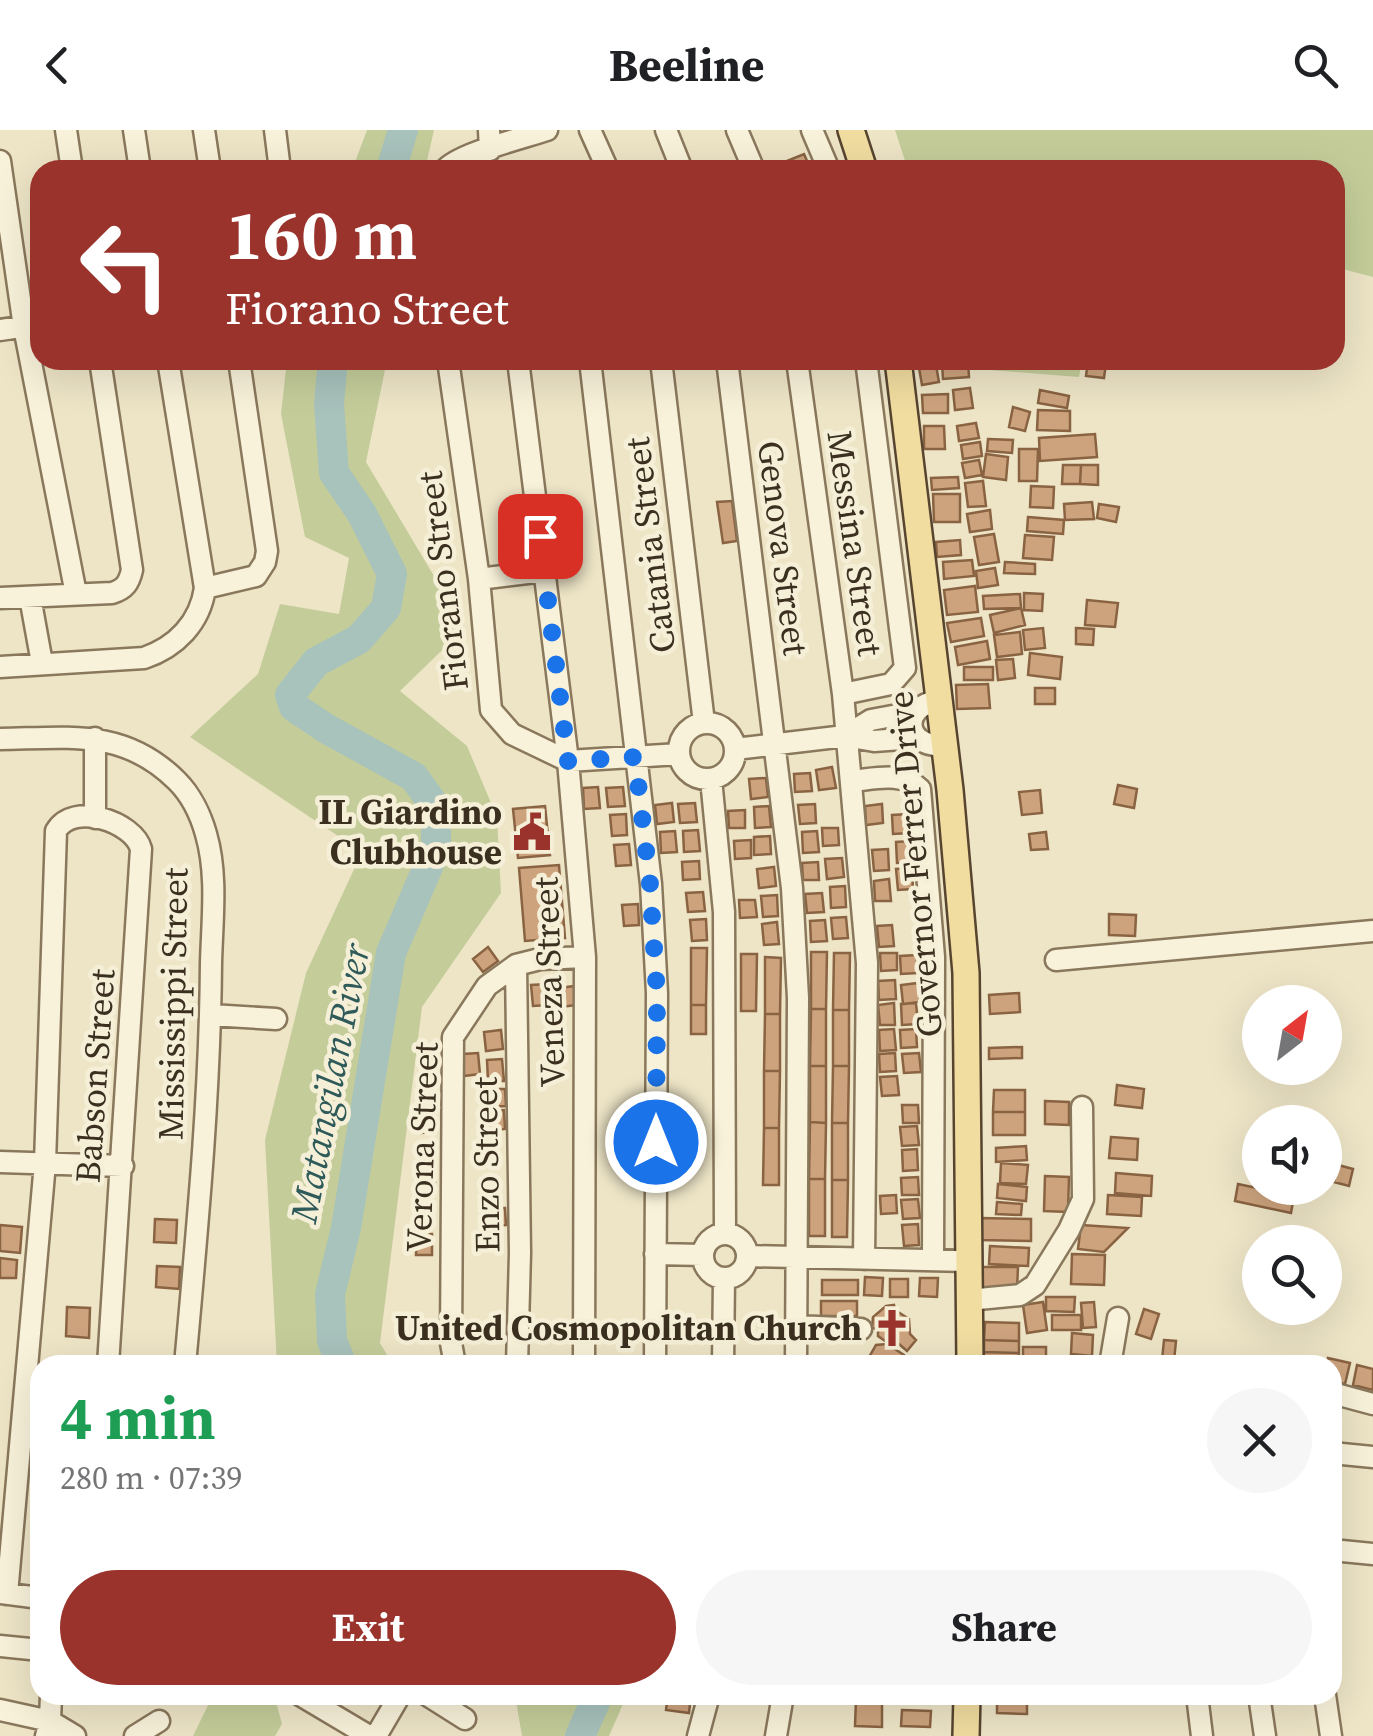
<!DOCTYPE html>
<html lang="en">
<head>
<meta charset="utf-8">
<style>
	body { margin:0; font-family:"Source Serif 4",serif; background:#f6f6f6; color:#202124; height:100vh; display:flex; flex-direction:column; font-size:38px; white-space:nowrap }
	* { box-sizing:border-box; margin:0 }
	p { font-size:32px; color:#757577 }
	.icon { flex:none; width:55px; height:55px; fill:none; stroke:currentColor; stroke-width:2; stroke-linecap:round; stroke-linejoin:round }
	.map { position:relative; flex:1; overflow:hidden }
	.side { position:absolute; left:30px; top:1225px; width:1312px; height:350px; display:flex; flex-direction:column; background:#fff; border-radius:30px; box-shadow:0 10px 40px #0002 }
	.side>* { flex:none }
	.hud { position:absolute; left:30px; top:30px; width:1315px; height:210px; border-radius:30px; box-shadow:0 10px 40px #0002; background:#99332c; color:#fff; overflow:hidden }
	.needle { width:65px; rotate:31deg }
	.fabs { position:absolute; left:1242px; top:855px; display:grid; gap:20px }
	.fabs a { display:grid; place-items:center; width:100px; height:100px; border-radius:50%; background:#fff; box-shadow:0 10px 40px #0002; font-size:50px }
	.pin { position:absolute; display:grid; place-items:center; width:85px; height:85px; color:#fff; margin:-42px; border-radius:20px; box-shadow:0 5px 15px #0006 }
	.me { position:absolute; width:110px; margin:-55px; rotate:0deg; stroke-linejoin:round; filter:drop-shadow(0 0 8px #0008) }
	.turn { display:flex; align-items:center; gap:35px; height:210px; padding:0 30px; font-size:45px }
	.turn .icon { width:130px; height:130px; stroke-width:2.5 }
	.turn b { display:block; font-size:70px; line-height:85px }
	.round { display:grid; place-items:center; flex:none; width:105px; height:105px; border-radius:52px; background:#f6f6f6 }
	.overview { display:flex; align-items:center; justify-content:space-between; height:170px; padding:0 30px }
	h1 { font-size:60px; font-weight:700; line-height:75px; color:#1e9e55 }
	.action { display:flex; gap:20px; margin-top:auto; padding:20px 30px }
	.action a { flex:1; height:115px; border-radius:60px; background:#99332c; color:#fff; font-size:40px; font-weight:700; line-height:115px; text-align:center }
	.action a+a { background:#f6f6f6; color:#202124 }
	header { display:flex; justify-content:space-between; align-items:center; height:130px; padding:0 30px; background:#fff; font-size:45px; font-weight:700 }
	.map>svg:first-child { display:block }
	.green { fill:#c4cd9a }
	.lines { fill:none; stroke-linecap:round; stroke-linejoin:round }
	.river { stroke:#a8c2bc; stroke-width:30 }
	.building { fill:#cca37d; stroke:#896342; stroke-width:2.5 }
	.minor-casing { stroke:#8a785c; stroke-width:25 }
	.major-casing { stroke:#584530; stroke-width:30 }
	.minor { stroke:#f9f2da; stroke-width:20 }
	.major { stroke:#f1dda0; stroke-width:25 }
	.route { stroke:#1a73e8; stroke-width:18; stroke-dasharray:0 32.4 }
	.labels { text-anchor:middle; dominant-baseline:central; stroke-width:9; stroke-linejoin:round; paint-order:stroke }
	.street-label { font-size:35px; fill:#3b2f20; stroke:#f6efd7 }
	.poi-label { font-size:35px; font-weight:bold; fill:#3b2f20; stroke:#f6efd7; text-anchor:end }
	.water-label { font-size:38px; font-style:italic; fill:#2f5a5a; stroke:#f6efd7 }
</style>
</head>
<body>
<header><svg class="icon" aria-label="back" viewBox="0 0 24 24"><path d="M15 5l-7 7 7 7"/></svg>Beeline<svg class="icon" aria-label="search" viewBox="0 0 24 24"><circle cx="10" cy="10" r="6"/><path d="M15 15l6 6"/></svg></header>
<div class="map">
<svg width="1373" height="1606" viewBox="0 0 1373 1606">
	<rect width="100%" height="100%" fill="#eee5c7"/>
	<path class="green" d="M367 0H434L425 40H352Z
		M895 0H1373V147L1335 137V40H908Z
		M287 230H387L366 332 465 498 400 561 467 616 497 687 501 763 422 877 380 1213 393 1235H277L265 1010 306 843 362 722 190 607 258 544 280 474 339 484 349 428 305 407 281 284Z
		M975 230H1082L1079 247 977 239Z
		M213 1565H268L275 1568 282 1594 275 1606H193Z
		M515 1565H627L609 1606H522Z"/>
	<g class="lines">
		<path class="river" d="M391 40 403 0
			M333 230 329 274 334 343 362 384 392 444 386 478 359 509 316 532 290 565 294 577 327 599 414 647 436 678V718L391 823 346 1098 330 1164 332 1211 342 1235
			M580 1606 596 1570 595 1565"/>
	</g>
	<path class="building" d="M804 24 811 40H791L787 31Z
		M1088 231 1106 233 1104 248 1086 246Z
		M968 232 969 247 943 249 942 234Z
		M936 235 939 252 922 255 919 238Z
		M970 258 973 278 955 280 953 260Z
		M1040 260 1069 266 1067 278 1038 273Z
		M948 264V283H923L922 265Z
		M1013 277 1030 282 1025 301 1009 297Z
		M1038 280 1070 281V301L1037 300Z
		M976 293 979 308 959 311 957 296Z
		M924 296H944L945 319H924Z
		M1095 304 1097 327 1040 331 1039 308Z
		M988 309 1013 310 1012 323 987 321Z
		M980 312 982 326 963 329 961 315Z
		M1019 319H1038L1037 351H1019Z
		M986 324 1008 327 1006 350 983 347Z
		M979 330 982 345 965 348 962 333Z
		M1063 335H1081L1080 354H1062Z
		M1081 335H1098V355L1080 354Z
		M958 347 959 358 932 360 931 348Z
		M983 351 986 376 968 377 965 353Z
		M1031 356 1054 357 1053 378 1030 377Z
		M933 364H960V392H934Z
		M732 371 737 411 723 413 717 372Z
		M1092 372 1094 389 1065 390 1064 374Z
		M1099 374 1119 377 1116 392 1097 388Z
		M990 380 992 399 970 402 967 384Z
		M1028 387 1064 390 1063 404 1027 401Z
		M994 404 999 432 979 435 974 407Z
		M1025 405 1054 407 1052 430 1023 428Z
		M960 410 961 425 937 427 936 412Z
		M972 430 974 446 944 449 943 432Z
		M1005 432 1035 434V444L1004 443Z
		M995 438 998 455 978 458 976 441Z
		M975 456 978 482 947 485 944 460Z
		M1024 463 1043 464 1042 481 1024 480Z
		M1020 464 1021 478 984 479 983 466Z
		M1087 470 1118 473 1115 497 1085 495Z
		M1021 478 1025 495 994 503 990 485Z
		M981 488 984 506 951 512 947 493Z
		M1043 498 1045 518 1025 520 1023 500Z
		M1076 498 1094 499 1093 515 1076 514Z
		M1020 502 1022 524 997 527 994 505Z
		M987 511 990 529 958 535 955 517Z
		M1030 523 1062 527 1060 549 1028 545Z
		M1013 529 1015 548 998 550 996 530Z
		M964 537H993V550H964Z
		M988 554 990 578 957 579 956 555Z
		M1035 558H1055V574H1035Z
		M832 637 836 658 819 660 816 640Z
		M810 643 812 661 795 662 794 644Z
		M766 648 768 667 751 669 749 649Z
		M1118 655 1137 659 1134 678 1114 674Z
		M598 657 600 678 584 679 583 658Z
		M623 657 625 676 608 677 606 658Z
		M1040 660 1042 683 1022 685 1019 662Z
		M672 673 674 692 657 694 655 675Z
		M695 673 697 692 680 693 678 674Z
		M815 674 816 693 800 694 798 675Z
		M882 674 883 693 866 695 865 676Z
		M545 676 550 725 518 728 513 679Z
		M769 676 771 697 755 698 754 677Z
		M745 680V698H729L728 681Z
		M626 684 627 705 612 706 610 685Z
		M909 684 910 703 893 704 892 685Z
		M822 698H838L839 715 823 716Z
		M698 700 700 721 684 722 683 701Z
		M675 701 677 722 661 723 660 702Z
		M817 701 819 722 803 723 802 702Z
		M1046 702 1048 719 1031 720 1029 704Z
		M770 706 771 724 754 725V707Z
		M751 710V728L735 729 734 711Z
		M911 711 913 732 897 733 896 712Z
		M629 714 631 735 616 736 614 715Z
		M888 719 889 740 874 741 872 720Z
		M842 728 844 747 827 749 825 729Z
		M699 731 700 749 683 750 682 732Z
		M818 732 819 750H803L802 733Z
		M559 735 565 808 525 811 519 738Z
		M774 737 776 756 759 758 757 739Z
		M912 738 913 759 898 760 896 739Z
		M889 749 891 771H875L874 751Z
		M845 756 846 777 831 778 830 757Z
		M703 762 705 781 688 782 686 763Z
		M822 763 824 782 807 783 805 764Z
		M777 765 778 786 763 787 761 766Z
		M739 770H755L757 787 740 788Z
		M638 774 639 795 624 796 622 775Z
		M1109 784 1136 785 1135 806 1109 805Z
		M846 787 848 808 833 809 831 788Z
		M706 789 707 810 692 811 690 790Z
		M825 790 827 811 811 812 810 791Z
		M777 792 779 814 764 815 762 794Z
		M892 795 894 816 879 817 877 796Z
		M488 817 498 831 483 842 473 829Z
		M691 818H707L706 875H691Z
		M811 822H827L826 879H811Z
		M834 823H850L849 880H833Z
		M880 823H897V840L881 841Z
		M741 824H757L756 881H741Z
		M917 825V843L901 844 900 826Z
		M765 827 781 828 780 884H765Z
		M895 850 896 869 879 870 878 851Z
		M918 853 920 872 903 874 901 855Z
		M547 854 548 875 533 876 531 855Z
		M575 856 577 875 560 877 558 858Z
		M1019 863 1020 882 990 884 989 865Z
		M894 873 895 895H880L878 875Z
		M916 873 918 894 902 895 901 874Z
		M691 875H706V904H691Z
		M811 879H826V936H810Z
		M833 880H849V936H833Z
		M765 884H780V941H764Z
		M894 899 896 920 880 921 879 900Z
		M916 899 917 917 901 918 900 900Z
		M501 900 503 919 486 921 484 902Z
		M1022 917V928L989 929V918Z
		M478 923 480 944 464 946 463 924Z
		M895 923 896 941 880 942 879 924Z
		M919 923 921 942 904 943 902 924Z
		M502 929 504 951H488L487 930Z
		M810 936H826V993L810 992Z
		M833 936H849L848 993H832Z
		M764 941H780L779 998H764Z
		M897 946 899 965 882 966 880 947Z
		M1117 955 1144 959 1142 978 1115 975Z
		M488 959H505L506 976 489 977Z
		M994 960H1025V982H993Z
		M1045 971 1069 972V995L1045 994Z
		M902 975H918L919 993H903Z
		M504 980 505 999 488 1001 487 981Z
		M435 981 436 1002 421 1003 419 982Z
		M993 982H1025V1005H993Z
		M810 992 826 993 825 1049H809Z
		M832 993H848V1050H832Z
		M917 996 919 1015 902 1016 900 997Z
		M764 998H779V1055H763Z
		M1111 1007 1138 1009 1137 1030 1109 1028Z
		M1026 1016 1027 1030 996 1032V1018Z
		M917 1019 918 1040 903 1041 902 1020Z
		M419 1033 436 1034 435 1052 419 1051Z
		M1001 1033 1028 1035 1026 1054 1000 1053Z
		M1338 1035 1353 1039 1349 1056 1334 1052Z
		M1116 1043 1152 1046 1151 1066 1115 1063Z
		M1045 1046 1069 1047 1068 1082 1044 1081Z
		M918 1047 919 1065H902L901 1048Z
		M809 1049H825V1106H809Z
		M832 1050H848L847 1107H832Z
		M998 1054 1027 1057 1026 1071 997 1068Z
		M1238 1054 1294 1066 1291 1083 1235 1071Z
		M896 1065 897 1083 881 1084 880 1066Z
		M1108 1065 1142 1067 1141 1086 1107 1084Z
		M918 1069 920 1088 903 1089 901 1070Z
		M997 1072 1022 1074 1021 1085 996 1084Z
		M489 1078H505L506 1095 490 1096Z
		M979 1088 1031 1089V1111L979 1110Z
		M155 1089 177 1090 176 1113 154 1112Z
		M918 1094 919 1115 904 1116 902 1095Z
		M0 1095 22 1097 20 1123 0 1121Z
		M1081 1095 1128 1098 1104 1122 1078 1119Z
		M417 1104H432V1125H416Z
		M990 1116 1029 1118 1028 1136 989 1134Z
		M1072 1124 1105 1125 1104 1155 1071 1154Z
		M0 1128 17 1130 16 1148H0Z
		M157 1136 180 1137 179 1159 156 1157Z
		M982 1137H1018L1017 1159 982 1158Z
		M865 1147 883 1148 882 1166 864 1165Z
		M920 1148H938L937 1167 919 1166Z
		M890 1149H908V1167H890Z
		M822 1150H858V1165H822Z
		M1046 1167H1075L1074 1182 1046 1181Z
		M821 1171H857V1186H821Z
		M1043 1172 1047 1200 1027 1203 1023 1175Z
		M1094 1172 1096 1197 1083 1198 1081 1173Z
		M894 1175 895 1180 909 1189 910 1204 916 1210 907 1221 899 1214 888 1213 878 1206V1199L872 1198 873 1187 886 1176Z
		M67 1177 90 1178 89 1208 66 1206Z
		M1144 1179 1159 1184 1151 1209 1136 1204Z
		M1052 1185H1081V1200H1052Z
		M985 1192 1019 1193V1211L984 1210Z
		M1072 1203 1093 1205 1092 1226 1071 1224Z
		M984 1210 1019 1211V1223L984 1222Z
		M1164 1210 1176 1211 1174 1231 1162 1230Z
		M887 1214 904 1225V1235H869L868 1229 876 1215Z
		M1023 1217H1046V1235H1023Z
		M984 1222 1019 1223V1235H984Z
		M1328 1228 1350 1233 1345 1254 1332 1251V1235H1326Z
		M1357 1235 1373 1239V1260L1353 1255Z
		M668 1565H691L689 1583 666 1580Z
		M997 1565H1027V1584L997 1583Z
		M856 1569 882 1570V1597L855 1596Z
		M902 1580 931 1581 930 1597 901 1596Z"/>
	<g class="lines">
		<g class="minor-casing">
			<path id="minor" d="M66 0 72 40
				M134 0 140 40
				M204 0 210 40
				M275 0 280 40
				M489 0 490 20
				M590 0 608 40
				M666 0 682 40
				M737 0 754 40
				M812 0 829 40
				M0 31 24 197 76 464
				M445 40C457 24 523 8 547 0
				M0 200 40 194
				M448 230 479 449 491 580 512 604 568 631 679 624
				M518 230 568 631 585 827 584 1235
				M590 230 651 754 657 863 655 1235
				M661 230 704 593
				M727 230 792 758 798 868 796 1235
				M797 230 843 564 867 833 864 1129
				M479 449 544 441
				M205 458 256 446 265 432 267 421 239 230
				M30 467 42 533
				M0 468 112 463C125 459 129 453 132 440L100 230
				M0 537 144 528C176 517 200 493 205 458L168 230
				M843 564 891 554 905 538 866 230
				M938 571C900 576 904 618 943 615
				M679 621a28 28 0 1 1 56 0a28 28 0 1 1-56 0Z
				M845 606 871 590 914 582
				M95 608V688
				M0 609C69 608 124 598 177 651 191 665 201 686 206 704 218 745 212 791 211 833 210 967 197 1101 185 1235
				M735 619 845 606 874 611 915 608
				M711 649 724 782 725 1104
				M851 651C875 649 902 641 920 659L934 827 933 1130
				M1056 830 1373 801
				M516 835 520 1123 517 1235
				M211 885 276 889
				M0 1032 123 1036
				M703 1126a22 22 0 1 1 44 0a22 22 0 1 1-44 0Z
				M655 1124 703 1125
				M747 1126 968 1131
				M968 1170 1020 1165 1035 1155 1069 1100 1083 1069 1082 977
				M796 1196 861 1199
				M455 1235 451 1213 453 907 487 856 516 835 540 829 585 827
				M723 1235 724 1148
				M1110 1235 1118 1188
				M1332 1263 1373 1274
				M1332 1323 1373 1327
				M1332 1420 1373 1424
				M0 1463 40 1468
				M7 1464 45 1033 56 701C73 671 134 692 141 719L108 1235
				M0 1516 40 1520
				M300 1565 369 1606
				M427 1565 465 1589
				M1197 1565 1202 1606
				M1259 1565 1265 1606
				M1325 1565 1331 1606
				M0 1580 50 1591 75 1606
				M46 1606 50 1591 51 1565
				M135 1606 159 1591
				M376 1606 400 1565
				M698 1606 709 1565
				M776 1606 783 1565"/>
		</g>
		<g class="major-casing">
			<path id="major" d="M851 0 864 40
				M898 230 950 660 966 843 970 1235
				M966 1606 967 1565"/>
		</g>
		<use href="#minor" class="minor"/>
		<use href="#major" class="major"/>
	</g>
	<g class="lines">
		<path class="route" d="M540 406 568 631 635 627 650 754 657 864 656 1012"/>
	</g>
	<defs>
		<g id="civic-bare" transform="scale(3)"><path d="M-.6-6.5H3V-4.5H.6V-3L4-1V1h2V6H-6V1h2V-1L-.6-3ZM-1.2 2.5V6h2.4V2.5Z" fill="#99332c" stroke="#f6efd7" stroke-width="2.5" paint-order="stroke"/></g>
		<g id="church-bare" transform="scale(3)"><path d="M-1.2-6h2.4v3.5h3.3v2.4h-3.3V6h-2.4V-.1h-3.3v-2.4h3.3Z" fill="#99332c" stroke="#f6efd7" stroke-width="2.5" paint-order="stroke"/></g>
	</defs>
	<g fill-rule="evenodd">
		<use href="#civic-bare" x="532" y="702"/>
		<use href="#church-bare" x="892" y="1198"/>
	</g>
	<g class="labels">
		<g class="street-label">
			<text transform="translate(855 413) rotate(82)">Messina Street</text>
			<text transform="translate(650 415) rotate(-97)">Catania Street</text>
			<text transform="translate(783 418) rotate(83)">Genova Street</text>
			<text transform="translate(443 451) rotate(-97)">Fiorano Street</text>
			<text transform="translate(915 734) rotate(-95)">Governor Ferrer Drive</text>
			<text transform="translate(549 852) rotate(-92)">Veneza Street</text>
			<text transform="translate(173 874) rotate(-89)">Mississippi Street</text>
			<text transform="translate(95 946) rotate(-86)">Babson Street</text>
			<text transform="translate(422 1017) rotate(-88)">Verona Street</text>
			<text transform="translate(486 1035) rotate(-91)">Enzo Street</text>
		</g>
		<g class="poi-label">
			<text x="502" y="682">IL Giardino<tspan x="502" dy="40">Clubhouse</tspan></text>
			<text x="862" y="1198">United Cosmopolitan Church</text>
		</g>
		<g class="water-label">
			<text transform="translate(330 953) rotate(-79)">Matangilan River</text>
		</g>
	</g>
</svg>
<div class="fabs">
<a><svg class="needle" viewBox="-14 -14 28 28"><path d="M0-13l5 13h-10z" fill="#e53935"/><path d="M0 13l5-13h-10z" fill="#757577"/></svg></a>
<a><svg class="icon" aria-label="sound" viewBox="0 0 24 24"><path d="M4 9h4l5-4v14l-5-4H4zM17 9q2 3 0 6"/></svg></a>
<a><svg class="icon" aria-label="search" viewBox="0 0 24 24"><circle cx="10" cy="10" r="6"/><path d="M15 15l6 6"/></svg></a>
</div>
<div class="pin" style="left:540px;top:406px;background:#d93025"><svg class="icon" aria-label="arrive" viewBox="0 0 24 24"><path d="M6 21V4h12l-3 4 3 4H6"/></svg></div>
<svg class="me" style="left:656px;top:1012px" viewBox="-20 -20 40 40"><circle r="17" fill="#1a73e8" stroke="#fff" stroke-width="3"/><path d="M0-11L8 9 0 5-8 9z" fill="#fff"/></svg>
<div class="hud">
<div class="turn"><svg class="icon" aria-label="left" viewBox="0 0 24 24"><path d="M17 20v-9H6M10 6l-5 5 5 5"/></svg><div><b>160 m</b>Fiorano Street</div></div>
</div>
<section class="side">
<div class="overview"><div><h1>4 min</h1><p>280 m · 07:39</p></div><a class="round"><svg class="icon" aria-label="close" viewBox="0 0 24 24"><path d="M6 6l12 12M18 6L6 18"/></svg></a></div>
<div class="action"><a>Exit</a><a>Share</a></div>
</section>
</div>
</body>
</html>
